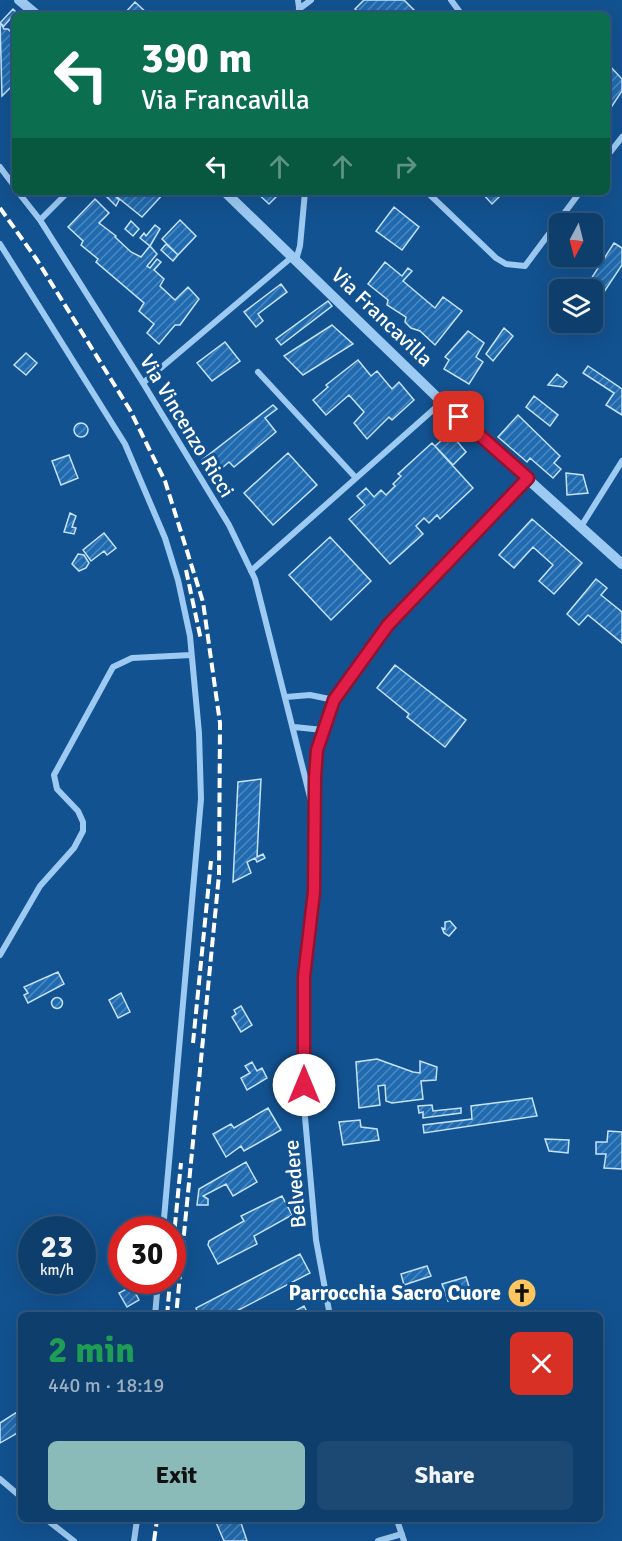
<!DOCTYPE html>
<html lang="en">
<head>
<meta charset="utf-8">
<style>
	body { margin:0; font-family:Signika,sans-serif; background:#1c4974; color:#f1f3f6; height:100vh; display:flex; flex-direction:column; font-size:22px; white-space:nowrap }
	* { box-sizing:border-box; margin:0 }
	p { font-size:20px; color:#9baec2 }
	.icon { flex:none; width:33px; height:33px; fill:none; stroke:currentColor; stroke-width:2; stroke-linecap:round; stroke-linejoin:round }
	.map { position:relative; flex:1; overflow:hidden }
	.sheet { position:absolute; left:18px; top:1312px; width:585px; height:210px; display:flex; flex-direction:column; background:#0e3e6c; border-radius:9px; box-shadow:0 6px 24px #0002,0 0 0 2px #2e577f }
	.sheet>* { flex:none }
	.top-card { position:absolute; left:12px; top:12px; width:598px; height:183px; border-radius:9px; box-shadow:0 6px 24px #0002,0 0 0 2px #2e577f; background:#0b6e4f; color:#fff; overflow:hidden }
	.needle { width:39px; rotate:187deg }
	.controls { position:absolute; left:549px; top:213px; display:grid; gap:12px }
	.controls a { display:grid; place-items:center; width:54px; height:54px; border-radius:9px; background:#0e3e6c; box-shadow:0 6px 24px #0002,0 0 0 2px #2e577f; font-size:30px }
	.speed { position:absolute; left:18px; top:1216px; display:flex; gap:12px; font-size:30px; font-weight:700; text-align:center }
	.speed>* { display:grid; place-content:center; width:78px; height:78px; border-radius:50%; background:#0e3e6c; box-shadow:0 6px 24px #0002,0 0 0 2px #2e577f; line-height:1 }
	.speed small { font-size:15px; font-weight:400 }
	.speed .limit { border:9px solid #d22; background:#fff; color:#111 }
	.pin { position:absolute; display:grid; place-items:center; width:51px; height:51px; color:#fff; margin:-26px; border-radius:12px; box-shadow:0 3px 9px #0006 }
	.me { position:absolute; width:66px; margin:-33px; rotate:0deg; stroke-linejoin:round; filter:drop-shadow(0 0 4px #0008) }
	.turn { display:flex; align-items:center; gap:21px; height:126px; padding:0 30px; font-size:27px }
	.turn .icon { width:78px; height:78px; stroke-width:2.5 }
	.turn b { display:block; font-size:42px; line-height:51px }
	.lanes { display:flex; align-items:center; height:57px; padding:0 30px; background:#0003; justify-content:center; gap:30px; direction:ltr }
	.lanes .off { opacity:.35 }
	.round { display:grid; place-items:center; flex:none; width:63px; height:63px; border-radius:9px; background:#1c4974 }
	.head { display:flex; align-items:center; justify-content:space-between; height:102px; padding:0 30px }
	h1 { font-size:36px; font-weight:700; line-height:45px; color:#1e9e55 }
	.cta { display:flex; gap:12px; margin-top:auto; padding:12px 30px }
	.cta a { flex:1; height:69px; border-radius:9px; background:#8bbbb9; color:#111; font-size:24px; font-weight:700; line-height:69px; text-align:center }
	.cta a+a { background:#1c4974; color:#f1f3f6 }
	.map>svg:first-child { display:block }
	.building { fill:url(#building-hatch); stroke:#c5e2fd; stroke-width:1.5 }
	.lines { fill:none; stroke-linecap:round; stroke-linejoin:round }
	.minor { stroke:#9dcaf2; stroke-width:6 }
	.tertiary { stroke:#9dcaf2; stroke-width:10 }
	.rail { stroke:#fff; stroke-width:4; stroke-dasharray:10 4.5; stroke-linecap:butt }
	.route-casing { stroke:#92132f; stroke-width:15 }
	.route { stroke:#e11d48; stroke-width:10 }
	.labels { text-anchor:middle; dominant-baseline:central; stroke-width:6; stroke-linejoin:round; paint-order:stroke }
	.street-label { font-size:21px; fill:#fff; stroke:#125290 }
	.poi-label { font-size:21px; font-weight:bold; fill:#fff; stroke:#125290; text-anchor:end }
</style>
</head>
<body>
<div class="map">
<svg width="622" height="1541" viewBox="0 0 622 1541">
	<defs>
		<pattern id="building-hatch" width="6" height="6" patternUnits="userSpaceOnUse" patternTransform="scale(1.5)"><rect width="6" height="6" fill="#206aaf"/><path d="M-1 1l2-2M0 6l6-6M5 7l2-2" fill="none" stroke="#4d88bf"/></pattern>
	</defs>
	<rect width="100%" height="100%" fill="#125290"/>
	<path class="building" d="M364 0H404L419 15H362L355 9Z
		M135 2 149 15H123Z
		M13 9 16 12 4 26 0 23Z
		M0 22 4 29H8L15 36V83L2 96Z
		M608 64 622 79V91L608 112Z
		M111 192H165L142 217Z
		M111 192 119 200 116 206 103 193Z
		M256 192H281L269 204Z
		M481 192H504L492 204Z
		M95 199 109 213 99 223 116 236 115 237 131 252 141 257 150 246 157 254 147 266 150 268 157 259 161 262 154 270 164 279 160 286 175 300 188 287 199 299 180 325H175L159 344 147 333 154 324 139 311 144 303 96 262 98 259 81 245 83 241 68 227Z
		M394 207 419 227 402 250 376 231Z
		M180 220 196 236 178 255 162 239Z
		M131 221 139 229 133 236 125 229Z
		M155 225 160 229 150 246 140 238 144 233 146 236Z
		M614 243 622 248V265L592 310V290H584Z
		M166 244 178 255 173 261 161 250Z
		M385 262 402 276 408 268 412 271 403 281 435 308 443 297 462 311 435 345 420 331 411 328 405 322 406 317 387 305 388 300 368 284Z
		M281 284 287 292 258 314 263 321 256 327 244 312Z
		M328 301 332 306 281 345 276 339Z
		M564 322H585L578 333Z
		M332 325 353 344 303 375 284 356Z
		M504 328 513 336 493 361 486 354Z
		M468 331 484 343 476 357 483 362 469 384 444 369 449 360 445 357Z
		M225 342 240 361 212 381 197 363Z
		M26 353 37 363 26 375 14 365Z
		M358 360 371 376 377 371 392 389 399 382 414 400 392 420 389 417 367 439 354 423 364 412 349 395 326 415 313 400 328 387 326 385Z
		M588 366 622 389V415L606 405 614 393 583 373Z
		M557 374 567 382 563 387 548 385Z
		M534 396 558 415 550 426 526 407Z
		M273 405 277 409 265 418 276 432 234 467 229 462 214 475 202 460Z
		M518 415 560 456 554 463 561 469 553 478 530 458 527 462 498 437Z
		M74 430a7 7 0 1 1 14 0a7 7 0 1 1-14 0Z
		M450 433 466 452 453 465 435 446Z
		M432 443 473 488 440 519 437 515 429 523 424 518 416 526 423 534 390 564 349 519 365 505 357 496 366 488 374 497 381 490 386 495 395 486 393 484 401 476 398 474Z
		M288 453 317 485 273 525 244 493Z
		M69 455 78 478 61 485 52 461Z
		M566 473 583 475 588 493 567 495Z
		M70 513 76 516 72 527 76 528 74 534 64 532Z
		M532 519 582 563 554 594 539 581 553 565 533 547 514 568 499 555Z
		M104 533 116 548 107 555 104 551 91 561 83 550Z
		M330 537 371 581 331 620 289 575Z
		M78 554 84 555 89 563 86 568 79 571 72 564Z
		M596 579 607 588 601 595 622 612V643L588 615 579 625 567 614Z
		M395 665 466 720 445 747 407 717 409 714 377 688Z
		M261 779 257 857 263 854 265 858 257 862 255 858 247 862 251 873 233 882 238 782Z
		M450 921 456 928 449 936 444 933 442 928 445 929V922Z
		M58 972 64 984 28 1003 24 995 28 993 24 987Z
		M121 993 130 1012 118 1018 109 1000Z
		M51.5 1003a5.5 5.5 0 1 1 11 0a5.5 5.5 0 1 1-11 0Z
		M241 1006 252 1025 241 1032 232 1017 236 1014 234 1010Z
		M377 1059 413 1072 420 1073V1061L437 1067 436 1080 421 1081 423 1099 392 1103 386 1101 385 1085 378 1086 380 1105 359 1108 356 1062Z
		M252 1062 257 1071 262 1068 267 1078 247 1090 241 1078 250 1073 245 1066Z
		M532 1098 537 1116 424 1133 423 1125 472 1119 471 1106Z
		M432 1105 433 1111 461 1108V1113L423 1118V1112L419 1113 418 1106Z
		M268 1108 281 1130 244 1151 241 1146 226 1157 213 1134 231 1124 234 1128Z
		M360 1120 361 1127 377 1129 379 1140 343 1145 339 1122Z
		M608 1131 622 1132V1169L604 1168 606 1154H596V1142H607Z
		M545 1139 569 1140 568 1153 549 1151Z
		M246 1162 257 1182 233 1196 226 1184 203 1196 208 1199V1205H197L199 1189Z
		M282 1196 292 1215 254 1236 257 1244 218 1264 208 1245 209 1241 244 1221 241 1216Z
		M300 1254 310 1273 227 1316H199L196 1308Z
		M427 1266 431 1276 404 1285 401 1274Z
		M466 1277 471 1293 448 1301 442 1284Z
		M132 1286 139 1300 127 1307 119 1293Z
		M304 1306 309 1316H286Z
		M17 1412 21 1419V1431L0 1443V1423Z
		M215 1520H240L247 1541H224Z"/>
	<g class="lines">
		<path class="minor" d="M298 0 300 15
			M451 0 462 15
			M299 9 311 0
			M608 155 622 137
			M0 167 15 187
			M18 192 40 220 143 383 229 525 255 579 311 801
			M427 192 496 258 506 264 525 266 580 192
			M40 220 68 192
			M0 244 125 444 165 538 178 580 190 636 199 733 201 799 163 1230
			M296 260 300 246 305 192
			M258 372 356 478
			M143 383 292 257
			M582 525 622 461
			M251 571 442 402
			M286 697 310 695 334 700
			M294 727 323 730
			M0 955 40 886 74 848 83 831V822L78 811 57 789 54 775 113 667 132 658 191 655
			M155 1316 158 1281
			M330 1316 316 1240 304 1106V977L314 892 313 807 317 750 334 700 389 625 528 478
			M0 1479 21 1497
			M47 1520 74 1541
			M397 1520 404 1541
			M134 1541 137 1520
			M378 1541 402 1534"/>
		<path class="tertiary" d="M19 0 37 15
			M225 192 442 402 622 564"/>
		<path class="rail" d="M0 208 37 260 130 410 165 481 203 602 220 723 219 875 176 1316
			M186 570 201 640
			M193 1043 211 861
			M172 1256 181 1163
			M167 1316 170 1281
			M154 1541 157 1520"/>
	</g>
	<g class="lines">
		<g class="route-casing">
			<path id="route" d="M304 1085V977L314 892 315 778 317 750 334 700 388 625 528 478 459 417"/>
		</g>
		<use href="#route" class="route"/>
	</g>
	<defs>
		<g id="church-disc" transform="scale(1.5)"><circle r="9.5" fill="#ffc55e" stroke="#125290"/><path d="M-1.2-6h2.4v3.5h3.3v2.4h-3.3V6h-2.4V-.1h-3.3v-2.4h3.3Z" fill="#111"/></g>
	</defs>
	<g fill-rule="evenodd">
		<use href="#church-disc" x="522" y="1293"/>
	</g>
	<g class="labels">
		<g class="street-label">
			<text transform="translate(382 317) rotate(44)">Via Francavilla</text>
			<text transform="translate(187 426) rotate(59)">Via Vincenzo Ricci</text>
			<text transform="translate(295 1184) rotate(-95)">Belvedere</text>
		</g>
		<g class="poi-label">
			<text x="501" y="1293">Parrocchia Sacro Cuore</text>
		</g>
	</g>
</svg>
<div class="controls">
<a><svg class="needle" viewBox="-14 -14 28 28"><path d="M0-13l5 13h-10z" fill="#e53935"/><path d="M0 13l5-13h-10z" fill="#9baec2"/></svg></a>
<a><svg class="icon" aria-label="layers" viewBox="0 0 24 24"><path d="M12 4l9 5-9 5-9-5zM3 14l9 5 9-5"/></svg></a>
</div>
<div class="speed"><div>23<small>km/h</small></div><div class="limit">30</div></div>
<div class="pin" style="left:459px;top:417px;background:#d93025"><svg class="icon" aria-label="arrive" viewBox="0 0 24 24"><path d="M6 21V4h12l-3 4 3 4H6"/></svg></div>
<svg class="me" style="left:304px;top:1085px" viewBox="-20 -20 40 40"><circle r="19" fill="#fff"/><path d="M0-13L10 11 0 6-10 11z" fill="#e11d48"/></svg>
<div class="top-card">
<div class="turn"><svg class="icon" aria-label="left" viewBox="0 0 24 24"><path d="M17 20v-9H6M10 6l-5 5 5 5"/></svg><div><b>390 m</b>Via Francavilla</div></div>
<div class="lanes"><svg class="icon" aria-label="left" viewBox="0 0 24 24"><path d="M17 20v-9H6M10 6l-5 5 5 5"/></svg><svg class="icon off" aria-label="ahead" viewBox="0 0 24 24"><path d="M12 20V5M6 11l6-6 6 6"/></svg><svg class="icon off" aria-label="ahead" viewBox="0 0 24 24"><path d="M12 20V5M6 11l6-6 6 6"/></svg><svg class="icon off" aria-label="right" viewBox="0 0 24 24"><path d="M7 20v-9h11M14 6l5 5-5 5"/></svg></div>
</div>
<section class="sheet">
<div class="head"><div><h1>2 min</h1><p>440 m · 18:19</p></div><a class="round" style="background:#d93025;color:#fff"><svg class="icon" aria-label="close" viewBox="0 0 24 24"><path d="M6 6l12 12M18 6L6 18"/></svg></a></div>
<div class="cta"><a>Exit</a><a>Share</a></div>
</section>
</div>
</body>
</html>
